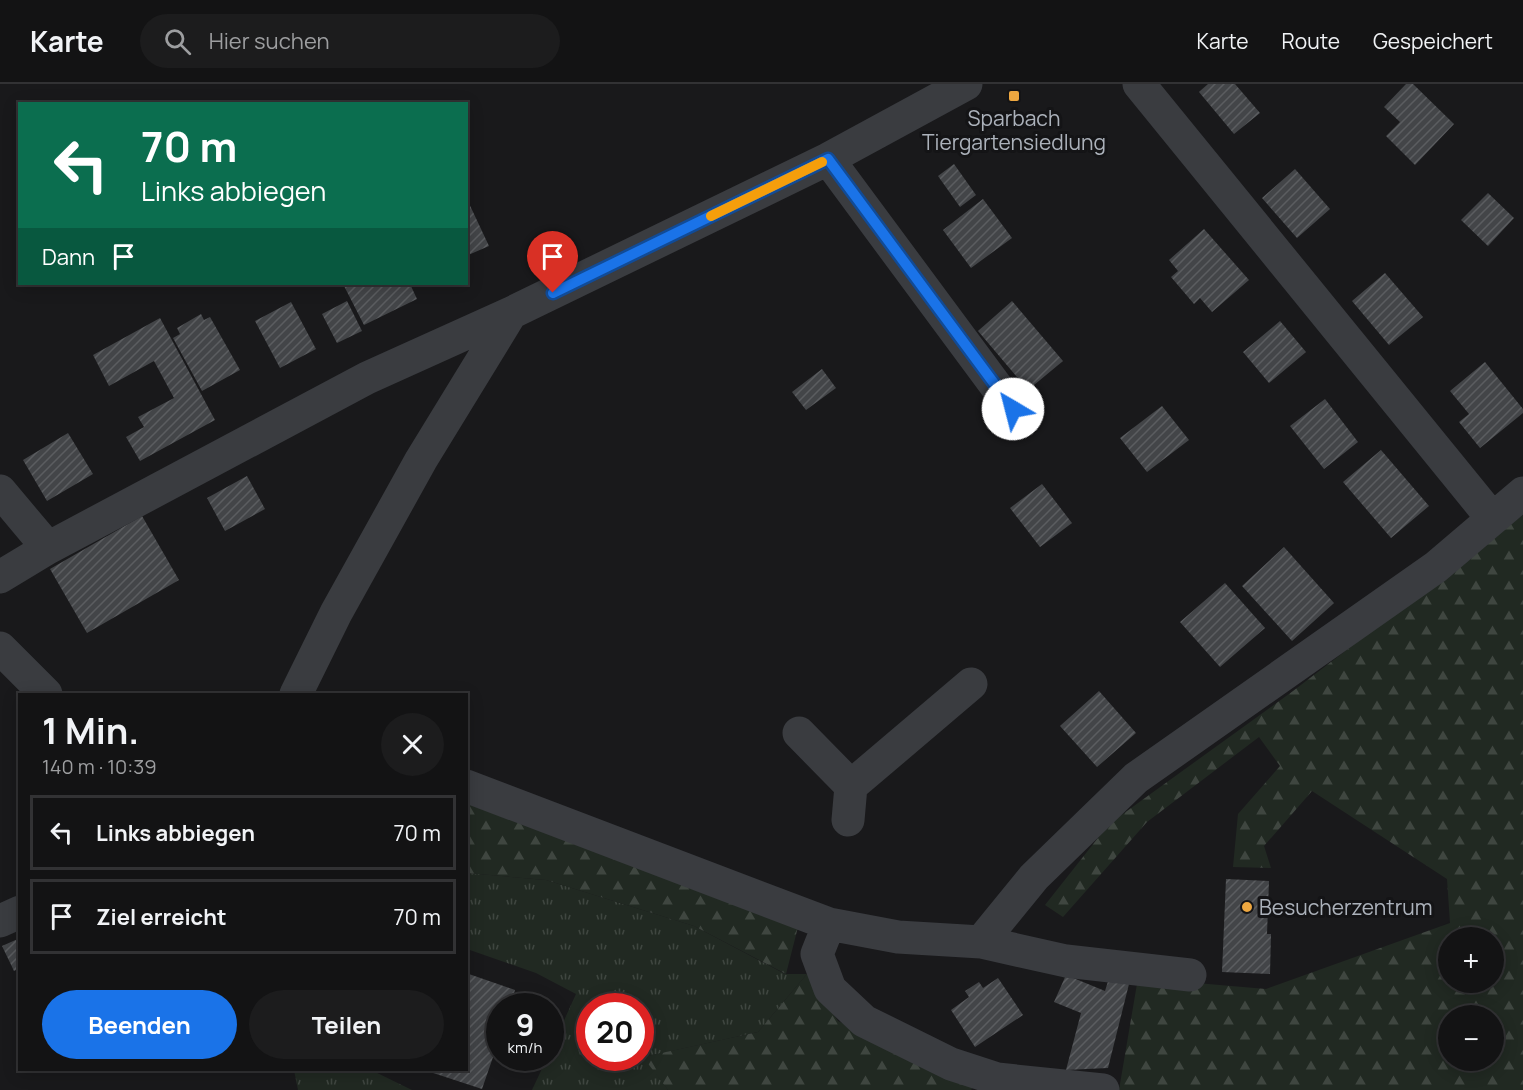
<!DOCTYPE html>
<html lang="de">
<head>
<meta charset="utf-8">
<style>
	body { margin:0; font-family:Manrope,sans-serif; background:#1c1c1d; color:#f1f3f6; height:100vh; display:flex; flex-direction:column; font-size:22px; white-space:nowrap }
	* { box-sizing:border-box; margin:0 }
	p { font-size:20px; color:#9d9ea0 }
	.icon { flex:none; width:33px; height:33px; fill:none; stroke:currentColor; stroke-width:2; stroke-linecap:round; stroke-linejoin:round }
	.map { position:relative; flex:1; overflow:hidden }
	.side { position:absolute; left:18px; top:609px; width:450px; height:378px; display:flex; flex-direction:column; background:#131314; border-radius:0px; box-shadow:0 3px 15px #0003,0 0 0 2px #323234 }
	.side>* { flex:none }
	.guide { position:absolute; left:18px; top:18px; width:450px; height:183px; border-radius:0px; box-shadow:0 3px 15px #0003,0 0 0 2px #323234; background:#0b6e4f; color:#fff; overflow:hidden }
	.controls { position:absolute; left:1438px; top:843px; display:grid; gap:12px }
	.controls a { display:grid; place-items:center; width:66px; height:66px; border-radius:50%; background:#131314; box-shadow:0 3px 15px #0003,0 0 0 2px #323234; font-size:30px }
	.speed { position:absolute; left:486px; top:909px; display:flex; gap:12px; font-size:30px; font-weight:700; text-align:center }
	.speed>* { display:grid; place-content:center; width:78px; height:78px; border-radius:50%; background:#131314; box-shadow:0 3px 15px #0003,0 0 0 2px #323234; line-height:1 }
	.speed small { font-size:15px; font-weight:400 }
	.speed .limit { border:9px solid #d22; background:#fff; color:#111 }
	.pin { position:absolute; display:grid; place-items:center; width:51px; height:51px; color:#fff; margin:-62px -26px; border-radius:50% 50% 50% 0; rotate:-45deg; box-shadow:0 0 6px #0007 }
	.pin .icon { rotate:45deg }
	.me { position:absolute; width:66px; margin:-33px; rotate:323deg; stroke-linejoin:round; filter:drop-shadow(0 0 4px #0008) }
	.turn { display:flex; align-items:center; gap:21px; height:126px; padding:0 24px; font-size:27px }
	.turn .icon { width:78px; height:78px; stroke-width:2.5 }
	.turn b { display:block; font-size:42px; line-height:51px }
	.then { display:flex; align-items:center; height:57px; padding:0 24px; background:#0003; gap:12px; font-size:22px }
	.round { display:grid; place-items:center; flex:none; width:63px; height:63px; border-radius:32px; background:#1c1c1d }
	.headline { display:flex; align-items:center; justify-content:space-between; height:102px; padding:0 24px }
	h1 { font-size:36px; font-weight:700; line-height:45px }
	.cta { display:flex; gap:12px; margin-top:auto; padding:12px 24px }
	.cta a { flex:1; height:69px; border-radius:36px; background:#1a73e8; color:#fff; font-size:24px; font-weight:700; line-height:69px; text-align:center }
	.cta a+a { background:#1c1c1d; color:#f1f3f6 }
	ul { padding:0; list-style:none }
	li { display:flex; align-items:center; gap:18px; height:75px; margin:0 12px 9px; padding:0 12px; border:3px solid #323234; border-radius:0px }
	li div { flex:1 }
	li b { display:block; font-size:22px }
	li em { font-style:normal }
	header { display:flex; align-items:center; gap:36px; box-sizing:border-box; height:84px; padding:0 30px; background:#131314; border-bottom:2px solid #323234 }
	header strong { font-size:28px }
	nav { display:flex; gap:33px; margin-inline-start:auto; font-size:21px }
	.search { width:420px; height:54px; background:#1c1c1d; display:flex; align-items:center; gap:15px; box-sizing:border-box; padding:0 21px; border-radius:33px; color:#9d9ea0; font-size:22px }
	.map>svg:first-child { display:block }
	.grass { fill:url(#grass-tufts); fill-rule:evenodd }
	.forest { fill:url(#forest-firs); fill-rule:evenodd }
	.building { fill:url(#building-hatch) }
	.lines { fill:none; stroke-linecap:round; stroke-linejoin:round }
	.minor { stroke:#3a3c40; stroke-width:33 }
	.route-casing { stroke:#114b97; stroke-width:15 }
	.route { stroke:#1a73e8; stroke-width:10 }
	.slow { stroke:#f59e0b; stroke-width:10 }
	.poi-dot { fill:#eda740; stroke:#141416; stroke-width:2 }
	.labels { text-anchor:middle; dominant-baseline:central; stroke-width:6; stroke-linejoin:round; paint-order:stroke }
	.poi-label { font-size:21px; fill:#acb2bb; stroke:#141416 }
</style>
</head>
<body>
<header>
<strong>Karte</strong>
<div class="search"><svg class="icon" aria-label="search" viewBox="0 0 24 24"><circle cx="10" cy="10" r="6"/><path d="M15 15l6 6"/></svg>Hier suchen</div>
<nav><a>Karte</a><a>Route</a><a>Gespeichert</a></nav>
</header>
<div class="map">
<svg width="1523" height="1006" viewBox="0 0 1523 1006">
	<defs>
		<pattern id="grass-tufts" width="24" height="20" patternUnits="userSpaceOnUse" patternTransform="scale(1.5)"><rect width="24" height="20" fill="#212922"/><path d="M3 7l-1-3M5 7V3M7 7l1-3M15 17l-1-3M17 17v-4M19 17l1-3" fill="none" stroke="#3f4640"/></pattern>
		<pattern id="forest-firs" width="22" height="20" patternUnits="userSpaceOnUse" patternTransform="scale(1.5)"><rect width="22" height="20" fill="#212922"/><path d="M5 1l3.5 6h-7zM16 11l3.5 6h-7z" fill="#3f4640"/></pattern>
		<pattern id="building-hatch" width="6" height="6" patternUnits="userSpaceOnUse" patternTransform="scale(1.5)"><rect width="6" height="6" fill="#434548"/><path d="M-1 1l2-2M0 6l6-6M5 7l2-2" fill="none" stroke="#5b5d60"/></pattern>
	</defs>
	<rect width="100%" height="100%" fill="#19191b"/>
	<path class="grass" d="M467 789 546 796 694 842 785 890H807L758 948 644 973 668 1006H532L547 974H550L551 965 576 910 536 889 467 865ZM590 922H640V974H590Z
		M294 986H371L412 1006H298Z"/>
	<path class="forest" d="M1523 431V1006H1119L1138 894 1266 905 1450 839 1447 795 1312 707 1264 762 1271 784 1233 783 1238 730 1280 682 1259 653 1147 738 1063 833 1045 821 1109 740 1293 607ZM1449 854H1494V898H1449ZM1449 932H1494V976H1449Z
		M466 714 798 843 786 890 694 842 546 796 467 789Z
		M807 890 838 937 975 1001 971 1006H668L643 973 758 948Z"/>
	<path class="building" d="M1208 0H1235L1260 29 1234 50 1199 8Z
		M1406 0H1413L1454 40 1415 81 1386 52 1400 38 1384 23Z
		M954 80 976 111 960 123 938 92Z
		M1295 85 1330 125 1297 154 1262 114Z
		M1488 109 1514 134 1488 162 1461 136Z
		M466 113 489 162 466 172Z
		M983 115 1012 154 971 184 943 146Z
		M1204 145 1249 196 1212 228 1200 214 1194 220 1171 193 1178 187 1169 176Z
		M1385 189 1423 233 1389 261 1352 217Z
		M343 200H410L417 215 364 241Z
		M347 217 362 247 337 259 322 230Z
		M1012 217 1063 277 1028 306 978 247Z
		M291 218 316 265 280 284 255 237Z
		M201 230 204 236 210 233 240 286 202 307 173 254 180 250 177 244Z
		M160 234 215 336 140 377 126 353 144 343 138 333 174 314 154 277 109 302 93 271Z
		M1280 237 1306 268 1269 299 1243 268Z
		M1485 278 1523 325V329L1480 364 1459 338 1469 330 1450 307Z
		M822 285 836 304 806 326 792 308Z
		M1325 315 1358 358 1324 385 1290 342Z
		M1162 322 1189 356 1147 388 1120 354Z
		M68 349 93 390 47 417 23 376Z
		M1381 366 1429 422 1391 454 1343 398Z
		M247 392 265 425 225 447 207 414Z
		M1042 400 1072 439 1040 463 1010 424Z
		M142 432 179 496 87 549 50 485Z
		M1284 463 1334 519 1292 557 1242 502Z
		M1225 499 1265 544 1220 583 1180 538Z
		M1099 607 1136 649 1097 683 1060 642Z
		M1226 795 1269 797 1267 850H1271L1270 890 1222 888Z
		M20 854V884L14 887 2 862Z
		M466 889 515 906 510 922H500V953L482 1005 424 986H466Z
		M1066 891 1105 907 1109 894 1129 900 1108 984 1066 986 1081 929 1054 918Z
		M998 894 1023 931 975 963 951 926 969 913 965 907 979 898 983 904Z"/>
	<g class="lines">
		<path class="minor" d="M1139 0 1492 434
			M828 75 1013 325
			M0 407 48 464
			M0 493 48 464 367 294 511 229 828 75 966 0
			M0 564 46 610
			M296 610 336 529 421 376 511 229
			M799 649 851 702 971 600
			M466 702 829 840 898 853 981 858 1034 793 1136 694 1436 483 1523 409
			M848 736 851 702
			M0 837 20 828
			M829 840 817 870 830 905 864 937 951 980 997 995 1103 1006
			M981 858 1066 877 1190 891"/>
	</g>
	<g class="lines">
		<g class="route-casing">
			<path id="route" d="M553 209 828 75 1013 325"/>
		</g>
		<use href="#route" class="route"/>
		<path class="slow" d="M711 132 822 78"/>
	</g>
	<g class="poi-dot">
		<rect x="1008" y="6" width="12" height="12" rx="3"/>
		<circle cx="1247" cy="823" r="6"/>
	</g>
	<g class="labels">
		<g class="poi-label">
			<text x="1014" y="34">Sparbach<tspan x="1014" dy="24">Tiergartensiedlung</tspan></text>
			<text x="1259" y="823" text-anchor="start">Besucherzentrum</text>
		</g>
	</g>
</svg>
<div class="controls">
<a>+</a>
<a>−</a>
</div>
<div class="speed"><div>9<small>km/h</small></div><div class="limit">20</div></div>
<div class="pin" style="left:553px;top:209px;background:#d93025"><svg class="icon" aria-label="arrive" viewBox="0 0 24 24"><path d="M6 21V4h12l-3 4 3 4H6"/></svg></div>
<svg class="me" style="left:1013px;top:325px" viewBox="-20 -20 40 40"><circle r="19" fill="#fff"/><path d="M0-13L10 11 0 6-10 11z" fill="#1a73e8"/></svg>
<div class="guide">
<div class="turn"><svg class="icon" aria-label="left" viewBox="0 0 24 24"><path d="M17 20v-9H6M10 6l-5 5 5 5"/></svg><div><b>70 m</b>Links abbiegen</div></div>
<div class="then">Dann<svg class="icon" aria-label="arrive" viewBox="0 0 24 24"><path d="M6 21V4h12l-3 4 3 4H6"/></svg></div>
</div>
<section class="side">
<div class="headline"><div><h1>1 Min.</h1><p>140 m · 10:39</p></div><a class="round"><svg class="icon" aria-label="close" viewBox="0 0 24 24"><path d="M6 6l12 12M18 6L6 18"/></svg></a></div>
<ul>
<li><svg class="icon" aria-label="left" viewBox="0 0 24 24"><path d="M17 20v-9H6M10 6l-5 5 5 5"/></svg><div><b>Links abbiegen</b></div><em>70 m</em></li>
<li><svg class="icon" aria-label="arrive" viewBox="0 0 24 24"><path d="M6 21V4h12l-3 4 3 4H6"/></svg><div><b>Ziel erreicht</b></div><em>70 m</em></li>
</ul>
<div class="cta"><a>Beenden</a><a>Teilen</a></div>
</section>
</div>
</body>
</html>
